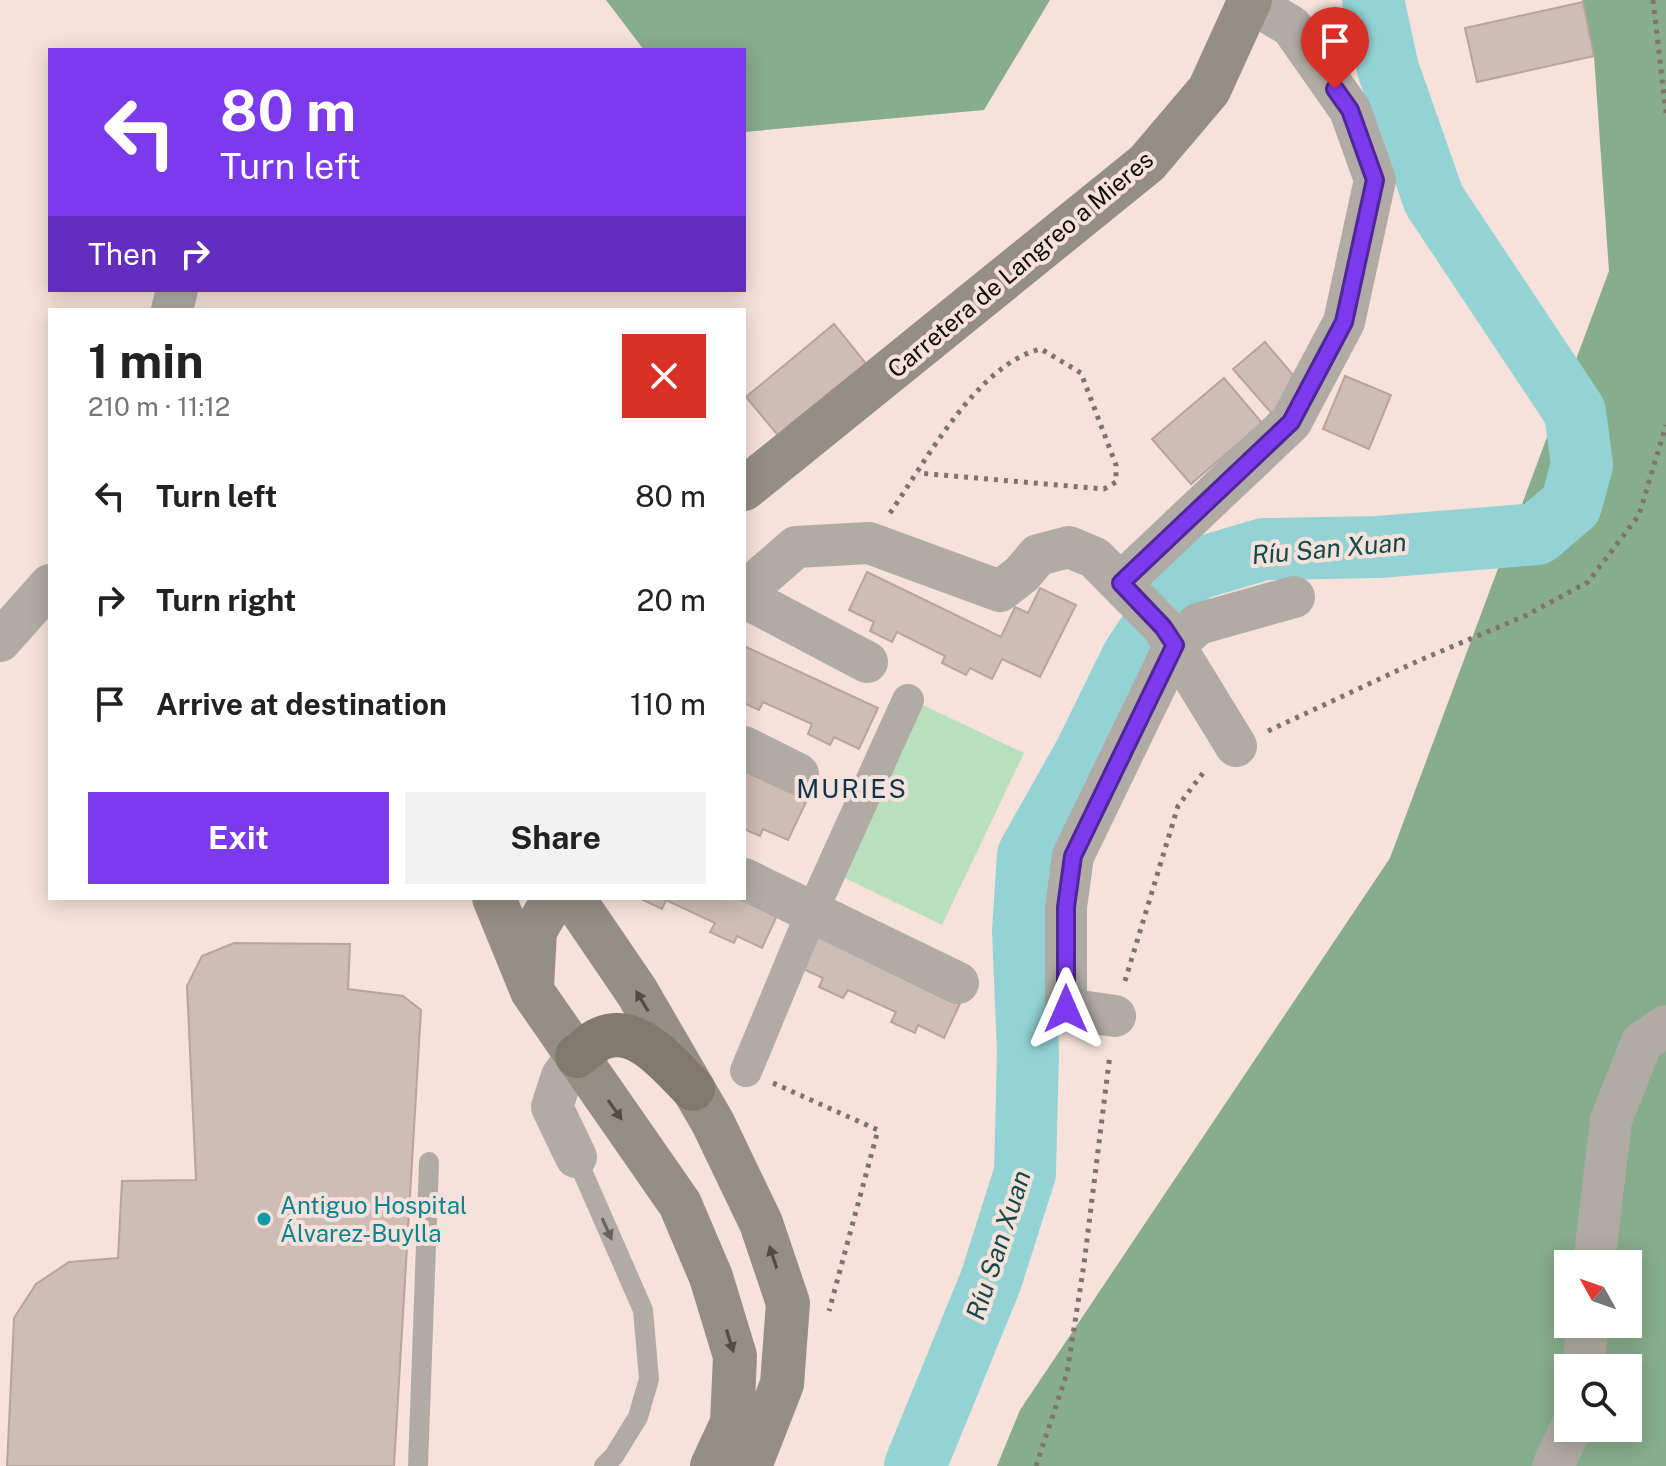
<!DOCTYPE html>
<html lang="en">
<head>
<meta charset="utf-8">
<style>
	body { margin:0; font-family:"Public Sans",sans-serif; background:#f2f2f2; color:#222; height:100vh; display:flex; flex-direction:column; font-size:30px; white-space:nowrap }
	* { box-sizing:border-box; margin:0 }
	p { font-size:26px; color:#767676 }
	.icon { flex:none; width:44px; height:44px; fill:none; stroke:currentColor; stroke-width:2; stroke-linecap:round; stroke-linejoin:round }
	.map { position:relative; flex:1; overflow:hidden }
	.details { position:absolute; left:48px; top:308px; width:698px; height:592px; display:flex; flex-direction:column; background:#fff; border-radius:0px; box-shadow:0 4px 20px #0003 }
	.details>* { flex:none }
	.guide { position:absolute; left:48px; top:48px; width:698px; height:244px; border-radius:0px; box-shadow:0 4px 20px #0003; background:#7c3aed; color:#fff; overflow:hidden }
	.needle { width:52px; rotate:310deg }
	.tools { position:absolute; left:1554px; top:1250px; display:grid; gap:16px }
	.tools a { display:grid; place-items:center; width:88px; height:88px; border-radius:0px; background:#fff; box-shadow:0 4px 20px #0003; font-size:40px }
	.pin { position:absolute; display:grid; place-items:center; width:68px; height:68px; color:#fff; margin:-82px -34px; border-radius:50% 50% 50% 0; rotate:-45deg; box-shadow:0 0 8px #0007 }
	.pin .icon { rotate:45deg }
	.me { position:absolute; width:88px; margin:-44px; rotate:0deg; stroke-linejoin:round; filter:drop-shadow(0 0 6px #0008) }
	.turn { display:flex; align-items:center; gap:28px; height:168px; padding:0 40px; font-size:36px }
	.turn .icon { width:104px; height:104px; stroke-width:2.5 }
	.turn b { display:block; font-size:56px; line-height:68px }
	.then { display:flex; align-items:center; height:76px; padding:0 40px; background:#0003; gap:16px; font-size:30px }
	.round { display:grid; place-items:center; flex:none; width:84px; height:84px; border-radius:0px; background:#f2f2f2 }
	.summary { display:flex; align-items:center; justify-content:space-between; height:136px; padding:0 40px }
	h1 { font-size:48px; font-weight:700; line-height:60px }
	.primary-button { display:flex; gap:16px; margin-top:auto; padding:16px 40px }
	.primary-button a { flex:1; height:92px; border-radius:0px; background:#7c3aed; color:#fff; font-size:32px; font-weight:700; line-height:92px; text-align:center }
	.primary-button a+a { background:#f2f2f2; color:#222 }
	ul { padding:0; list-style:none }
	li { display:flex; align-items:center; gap:24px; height:104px; padding:0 40px }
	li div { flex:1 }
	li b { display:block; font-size:30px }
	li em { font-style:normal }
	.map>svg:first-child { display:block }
	.green { fill:#b9e0bd }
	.forest { fill:#87ad8c; fill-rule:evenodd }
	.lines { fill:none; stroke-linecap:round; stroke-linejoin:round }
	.river { stroke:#94d3d5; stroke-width:62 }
	.building { fill:#cfbcb4; stroke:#b7a49d; stroke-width:2 }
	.path { stroke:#80736e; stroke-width:5; stroke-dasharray:4 6; stroke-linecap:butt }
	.service { stroke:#b0aba4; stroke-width:20 }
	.pedestrian { stroke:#b0aba4; stroke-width:32 }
	.minor { stroke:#b0aba4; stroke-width:42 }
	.secondary { stroke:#958e84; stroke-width:44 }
	.primary { stroke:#82796d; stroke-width:44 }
	.oneway { fill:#534c46 }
	.oneway2 { fill:#68635e }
	.route-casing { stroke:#51269a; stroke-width:20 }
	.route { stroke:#7c3aed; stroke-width:14 }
	.culture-dot { fill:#0f9aa8; stroke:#f6e2da; stroke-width:3 }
	.labels { text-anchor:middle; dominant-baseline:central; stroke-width:8; stroke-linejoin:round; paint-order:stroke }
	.street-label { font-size:24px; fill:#110b09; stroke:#f6e2da }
	.culture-label { font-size:24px; fill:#0d838f; stroke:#f6e2da; text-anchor:start }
	.water-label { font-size:26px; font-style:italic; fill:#134b4d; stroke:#f6e2da }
	.neighbourhood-label { font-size:26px; letter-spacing:2px; fill:#0f354d; stroke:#f6e2da }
</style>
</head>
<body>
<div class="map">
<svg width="1666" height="1466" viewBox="0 0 1666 1466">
	<rect width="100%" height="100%" fill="#f6e2da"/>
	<path class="green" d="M923 705 1024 753 942 925 841 876Z"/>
	<path class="forest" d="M606 0H1050L984 110 744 132V50H644Z
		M1582 0H1666V1466H997L1020 1410 1390 858 1609 271 1594 56ZM1568 1264H1628V1324H1568ZM1568 1368H1628V1428H1568Z"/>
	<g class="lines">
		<path class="river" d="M915 1466 991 1280 1025 1173 1028 1052 1023 931 1028 855 1086 752 1133 656 1190 571 1264 549 1378 547 1537 534 1571 505 1582 465 1575 412 1434 200 1388 69 1373 0"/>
	</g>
	<path class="building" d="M1583 2 1594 56 1477 82 1465 28Z
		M834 324 868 366 781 439 746 397Z
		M1265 342 1304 388 1273 415 1233 369Z
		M1345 376 1391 395 1369 449 1323 429Z
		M1224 378 1262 423 1191 484 1152 439Z
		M867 572 1001 637 1015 607 1028 613 1040 588 1076 605 1040 677 1002 659 992 679 970 668 966 675 942 663 945 656 897 632 892 642 870 631 874 622 849 610Z
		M744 646 878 708 859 749 834 737 830 745 808 734 812 724 763 702 759 710 744 703Z
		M744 771 807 800 788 840 763 829 760 836 744 829Z
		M639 898H744L781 907 762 948 737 936 734 943 710 932 715 923 666 900 662 909Z
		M817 929 963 997 944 1038 918 1025 915 1033 891 1022 896 1012 848 990 843 998 819 987 823 978 799 967Z
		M234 943 350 944 348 989 403 996 421 1010 394 1466H7L14 1318 36 1284 69 1262 118 1258 122 1181 196 1180 187 986 202 956Z"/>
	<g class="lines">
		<path class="path" d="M1653 0 1666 113
			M890 513C926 461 977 364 1041 349L1081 373 1116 465V482L1104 489 918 473
			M1268 731 1418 661 1527 615 1588 582 1639 515 1666 425
			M1125 981 1178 806 1206 769
			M773 1083 878 1130 829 1311
			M1036 1466 1067 1373 1084 1264 1110 1054"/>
		<path class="service" d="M576 1157 643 1310 649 1379 638 1417 614 1456 604 1466
			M418 1466 429 1162"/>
		<path class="pedestrian" d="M746 1071 812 912 908 700"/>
		<path class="minor" d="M172 310 177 290
			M1121 583 1291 422 1344 322 1375 180 1350 110 1291 26 1250 2
			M744 592 796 547 869 543 1000 591 1022 574 1038 555 1069 547 1095 558 1163 627 1236 746
			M744 597 867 662
			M0 641 50 585
			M744 747 798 774
			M744 879 958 983
			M1115 1016 1066 1009V907L1073 856 1175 645 1198 624 1294 597
			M576 1157 552 1107 562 1076 577 1056
			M1594 1264 1611 1120 1642 1042 1666 1026
			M1583 1368 1588 1324
			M1553 1466 1571 1428"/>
		<path class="secondary" d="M744 489 1147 163 1209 90 1250 0
			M494 898 532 991 680 1204 711 1277 735 1356 732 1423 712 1466
			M573 898 637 992 713 1123 761 1223 788 1303 782 1384 750 1466
			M532 987 535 931 554 898"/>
		<path class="primary" d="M577 1056C584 1051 590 1044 598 1040 635 1020 670 1066 693 1089"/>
	</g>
	<defs><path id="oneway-solid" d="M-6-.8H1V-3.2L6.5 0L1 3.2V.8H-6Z" transform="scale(2)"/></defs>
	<g class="oneway">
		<use href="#oneway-solid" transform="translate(642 1001) rotate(-121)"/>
		<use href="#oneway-solid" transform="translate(615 1110) rotate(55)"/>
		<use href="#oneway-solid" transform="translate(773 1257) rotate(-108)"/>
		<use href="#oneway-solid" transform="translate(730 1341) rotate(73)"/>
	</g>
	<use class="oneway2" href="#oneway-solid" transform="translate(607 1229) rotate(66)"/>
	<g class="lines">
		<g class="route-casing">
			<path id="route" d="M1066 1009V907L1073 856 1175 645 1163 627 1121 583 1291 422 1344 322 1375 180 1350 110 1335 89"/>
		</g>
		<use href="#route" class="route"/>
	</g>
	<circle class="culture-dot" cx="264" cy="1219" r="8"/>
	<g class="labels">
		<g class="street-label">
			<text transform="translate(1020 264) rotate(-40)">Carretera de Langreo a Mieres</text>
		</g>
		<g class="culture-label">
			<text x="280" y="1205">Antiguo Hospital<tspan x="280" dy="28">Álvarez-Buylla</tspan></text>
		</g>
		<g class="water-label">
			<text transform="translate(1329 548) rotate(-5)">Ríu San Xuan</text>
			<text transform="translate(998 1245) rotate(-72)">Ríu San Xuan</text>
		</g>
		<g class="neighbourhood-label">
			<text x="852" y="788">MURIES</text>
		</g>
	</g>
</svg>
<div class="tools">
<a><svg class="needle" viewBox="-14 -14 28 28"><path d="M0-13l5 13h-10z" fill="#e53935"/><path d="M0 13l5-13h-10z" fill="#767676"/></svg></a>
<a><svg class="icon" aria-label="search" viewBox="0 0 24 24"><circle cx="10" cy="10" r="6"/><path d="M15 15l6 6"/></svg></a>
</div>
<div class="pin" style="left:1335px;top:89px;background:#d93025"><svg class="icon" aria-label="arrive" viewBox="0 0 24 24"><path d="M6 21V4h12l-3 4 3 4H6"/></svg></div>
<svg class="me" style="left:1066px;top:1009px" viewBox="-20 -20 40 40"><path d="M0-17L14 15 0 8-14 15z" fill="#7c3aed" stroke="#fff" stroke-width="4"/></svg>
<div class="guide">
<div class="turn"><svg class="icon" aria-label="left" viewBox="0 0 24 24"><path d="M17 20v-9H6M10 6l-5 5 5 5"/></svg><div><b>80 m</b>Turn left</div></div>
<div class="then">Then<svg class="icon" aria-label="right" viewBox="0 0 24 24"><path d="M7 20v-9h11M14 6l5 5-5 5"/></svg></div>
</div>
<section class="details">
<div class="summary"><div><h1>1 min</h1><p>210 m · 11:12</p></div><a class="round" style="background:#d93025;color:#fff"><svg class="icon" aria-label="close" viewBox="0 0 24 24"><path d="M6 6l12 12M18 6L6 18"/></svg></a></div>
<ul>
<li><svg class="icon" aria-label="left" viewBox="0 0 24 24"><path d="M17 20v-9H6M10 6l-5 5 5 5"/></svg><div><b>Turn left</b></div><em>80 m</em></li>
<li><svg class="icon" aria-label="right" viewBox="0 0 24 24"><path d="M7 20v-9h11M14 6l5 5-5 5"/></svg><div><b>Turn right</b></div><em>20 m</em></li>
<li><svg class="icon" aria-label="arrive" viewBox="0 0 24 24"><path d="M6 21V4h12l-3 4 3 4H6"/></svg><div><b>Arrive at destination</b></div><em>110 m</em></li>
</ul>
<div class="primary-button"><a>Exit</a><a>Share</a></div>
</section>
</div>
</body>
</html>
